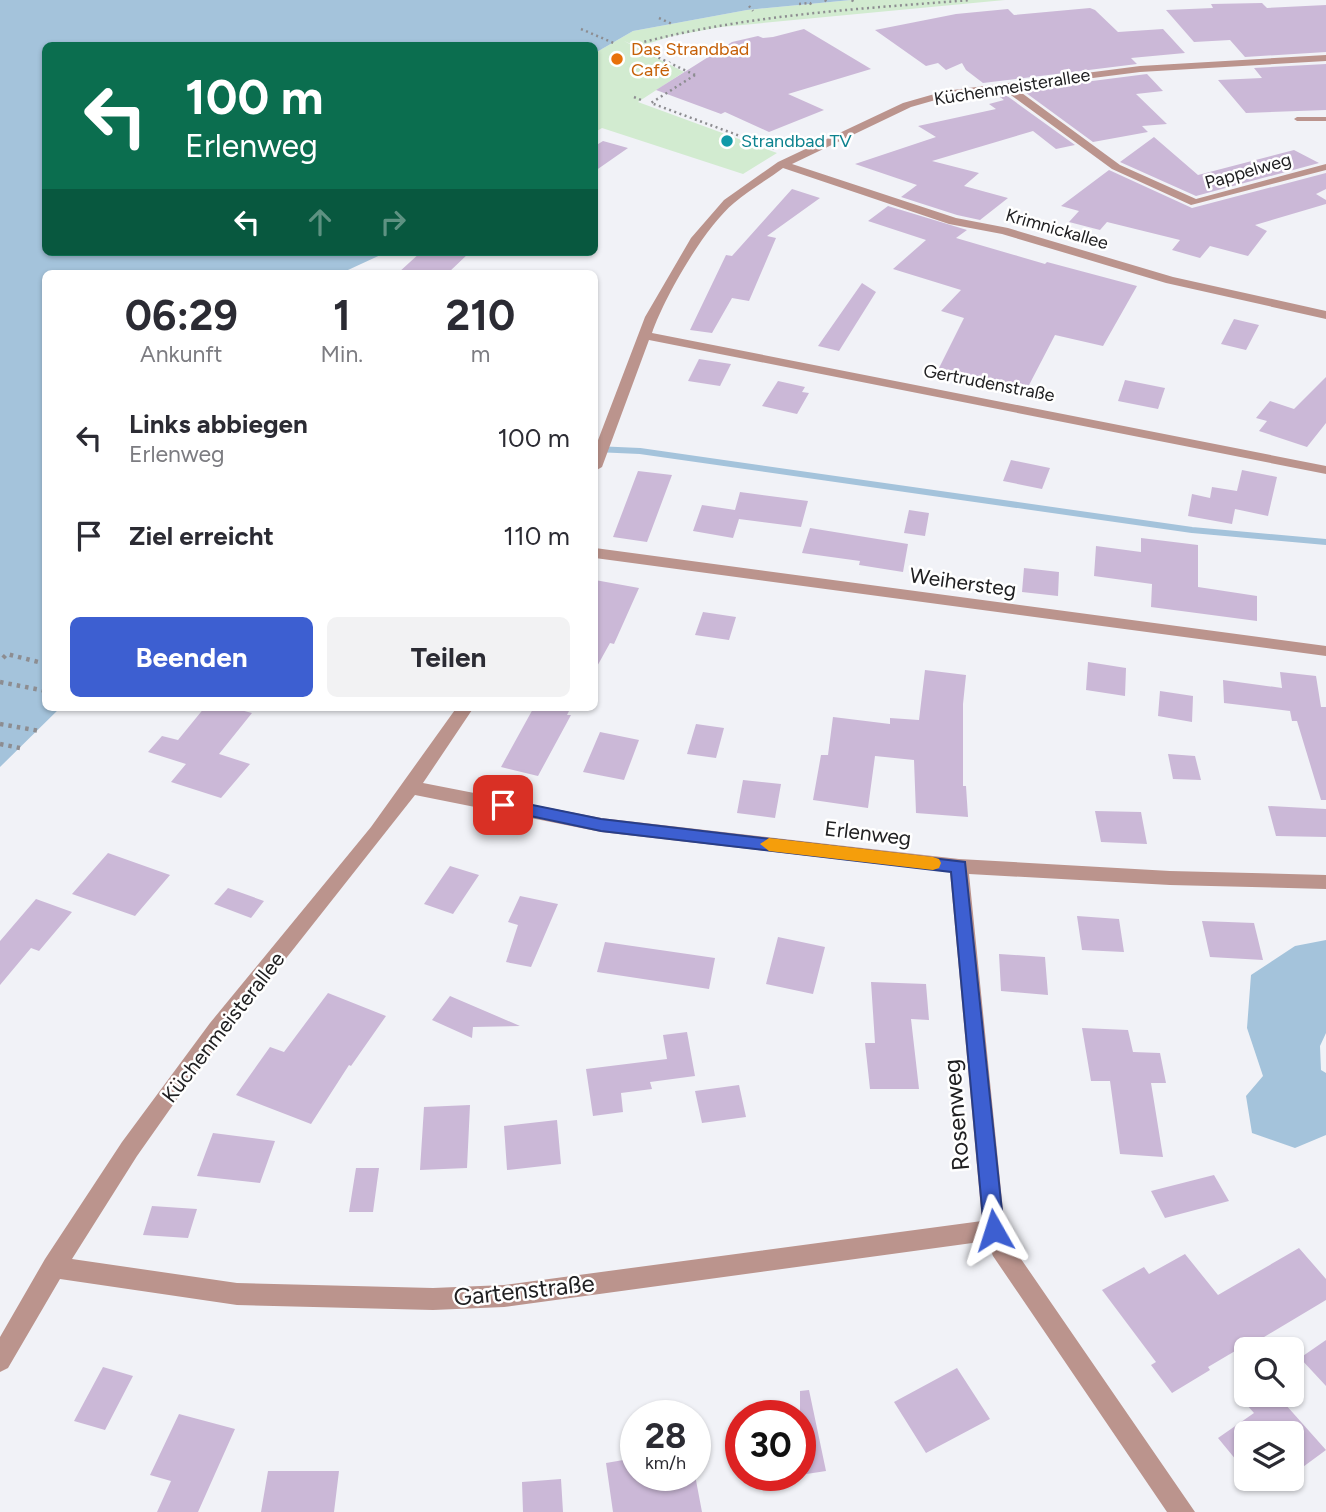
<!DOCTYPE html>
<html lang="de">
<head>
<meta charset="utf-8">
<style>
	body { margin:0; font-family:Figtree,sans-serif; background:#f2f2f3; color:#2b2b33; height:100vh; display:flex; flex-direction:column; font-size:26px; white-space:nowrap }
	* { box-sizing:border-box; margin:0 }
	p { font-size:23px; color:#7c7c81 }
	.icon { flex:none; width:38px; height:38px; fill:none; stroke:currentColor; stroke-width:2; stroke-linecap:round; stroke-linejoin:round }
	.map { position:relative; flex:1; overflow:hidden }
	.drawer { position:absolute; left:42px; top:270px; width:556px; height:441px; display:flex; flex-direction:column; background:#fff; border-radius:10px; box-shadow:0 2px 5px #0004 }
	.drawer>* { flex:none }
	.guide { position:absolute; left:42px; top:42px; width:556px; height:214px; border-radius:10px; box-shadow:0 2px 5px #0004; background:#0b6e4f; color:#fff; overflow:hidden }
	.fabs { position:absolute; left:1234px; top:1337px; display:grid; gap:14px }
	.fabs a { display:grid; place-items:center; width:70px; height:70px; border-radius:10px; background:#fff; box-shadow:0 2px 5px #0004; font-size:35px }
	.speed { position:absolute; left:620px; top:1400px; display:flex; gap:14px; font-size:35px; font-weight:700; text-align:center }
	.speed>* { display:grid; place-content:center; width:91px; height:91px; border-radius:50%; background:#fff; box-shadow:0 2px 5px #0004; line-height:1 }
	.speed small { font-size:18px; font-weight:400 }
	.speed .limit { border:10px solid #d22; background:#fff; color:#111 }
	.pin { position:absolute; display:grid; place-items:center; width:60px; height:60px; color:#fff; margin:-30px; border-radius:14px; box-shadow:0 4px 10px #0006 }
	.me { position:absolute; width:77px; margin:-38px; rotate:354deg; stroke-linejoin:round; filter:drop-shadow(0 0 5px #0008) }
	.turn { display:flex; align-items:center; gap:24px; height:147px; padding:0 28px; font-size:32px }
	.turn .icon { width:91px; height:91px; stroke-width:2.5 }
	.turn b { display:block; font-size:49px; line-height:60px }
	.lanes { display:flex; align-items:center; height:66px; padding:0 28px; background:#0003; justify-content:center; gap:35px; direction:ltr }
	.lanes .off { opacity:.35 }
	.eta { display:flex; justify-content:space-evenly; align-items:center; height:119px; text-align:center }
	.eta b { font-size:42px; font-weight:700; line-height:49px }
	.cta { display:flex; gap:14px; margin-top:auto; padding:14px 28px }
	.cta a { flex:1; height:80px; border-radius:10px; background:#3d5fd1; color:#fff; font-size:28px; font-weight:700; line-height:80px; text-align:center }
	.cta a+a { background:#f2f2f3; color:#2b2b33 }
	ul { padding:0; list-style:none }
	li { display:flex; align-items:center; gap:21px; height:98px; padding:0 28px }
	li div { flex:1 }
	li b { display:block; font-size:26px }
	li em { font-style:normal }
	.map>svg:first-child { display:block }
	.green { fill:#d2ebd0 }
	.water { fill:#a4c3db }
	.lines { fill:none; stroke-linecap:round; stroke-linejoin:round }
	.stream { stroke:#a4c3db; stroke-width:6 }
	.building { fill:#cbb8d7 }
	.path-far1 { stroke:#8d8d91; stroke-width:2.5; stroke-dasharray:2 3.5; stroke-linecap:butt }
	.path { stroke:#8d8d91; stroke-width:4.5; stroke-dasharray:3.5 5; stroke-linecap:butt }
	.lane { fill:#bb948d; fill-rule:evenodd }
	.street { fill:#bb948d; fill-rule:evenodd }
	.route { fill:#3d5fd1; stroke:#283e88; stroke-width:2 }
	.slow { fill:#f59e0b }
	.food-dot { fill:#e8710a; stroke:#fff; stroke-width:2.5 }
	.culture-dot { fill:#0f9aa8; stroke:#fff; stroke-width:2.5 }
	.labels { text-anchor:middle; dominant-baseline:central; stroke-width:5; stroke-linejoin:round; paint-order:stroke }
	.far-food-label { font-size:18px; fill:#c56008; stroke:#fff; text-anchor:start }
	.far-street-label { font-size:18px; fill:#202022; stroke:#fff }
	.far-culture-label { font-size:18px; fill:#0d838f; stroke:#fff; text-anchor:start }
	.street-label { font-size:21px; fill:#202022; stroke:#fff }
	.near-street-label { font-size:24px; fill:#202022; stroke:#fff }
</style>
</head>
<body>
<div class="map">
<svg width="1326" height="1512" viewBox="0 0 1326 1512">
	<rect width="100%" height="100%" fill="#f1f2f7"/>
	<path class="green" d="M851 0H1005L721 27 672 36 638 47 624 41 684 72 638 102 777 153 743 174 602 128 595 132V53L633 31 747 10Z"/>
	<path class="water" d="M0 0H851L747 10 633 31 595 53V46H46V252H387L348 270 347 273H46V707H61L0 767Z
		M1326 940V1033L1320 1046 1321 1070 1326 1073V1135L1295 1148 1252 1133 1246 1096 1263 1076 1247 1028 1251 975 1295 946Z"/>
	<g class="lines">
		<path class="stream" d="M595 449 640 451 1192 530 1326 542"/>
	</g>
	<path class="building" d="M1262 3 1267 8 1326 5V52L1245 57 1230 40 1194 42 1166 10 1213 8 1211 4Z
		M1090 8 1095 10 1118 32 1163 29 1185 53 1131 58 1137 64 983 83 966 70 962 63 946 70 938 63 926 66 875 30 956 14 1008 9 1014 15Z
		M804 29 871 69 788 94 824 110 769 132 725 112 721 114 656 90 732 42 758 36 763 38 773 37Z
		M1326 64V110L1246 113 1218 80 1262 78 1254 68Z
		M1147 74 1163 91 1136 94 1167 124 1142 126 1148 132 1093 142 1022 90Z
		M1003 93 1075 145 1056 149 1033 131 932 161 979 173 964 186 1008 198 980 220 957 215 901 197 917 185 855 164 936 137 918 126 996 109 989 104 1004 100 996 94Z
		M1154 137 1198 175 1294 150 1319 163 1196 196 1120 162Z
		M603 141 628 148 595 171V146Z
		M1109 170 1192 208 1326 173V189L1316 194 1326 200V204L1255 225 1267 231 1248 256 1210 246 1200 258 1172 250 1180 240 1107 222 1100 230 1069 222 1079 211 1061 206Z
		M792 189 820 198 767 236 776 238 749 301 732 298 712 333 690 330 726 255 732 256Z
		M888 206 967 230 956 238 1045 264 1047 262 1137 286 1103 346 1055 335 1028 387 939 368 964 318 941 311 961 290 893 269 926 240 868 221Z
		M421 252H470L448 273H398Z
		M862 283 876 292 839 351 818 346Z
		M1234 319 1259 325 1246 350 1221 344Z
		M699 359 731 364 720 386 688 381Z
		M1326 377V423L1307 447 1259 431 1267 421 1256 418 1270 401 1294 409Z
		M1125 380 1165 388 1158 409 1118 401Z
		M778 381 805 387 802 392 809 393 797 414 762 406Z
		M1011 460 1050 468 1042 489 1003 481Z
		M1242 470 1277 477 1268 516 1235 509 1232 524 1188 516 1192 494 1210 498 1212 487 1237 491Z
		M638 471 672 475 647 542 613 537Z
		M740 492 808 501 801 527 739 519 733 538 693 531 702 505 735 510Z
		M909 510 929 513 925 536 904 533Z
		M810 528 908 544 903 572 859 565 860 561 802 553Z
		M1141 538 1198 545V587L1257 596V621L1151 607 1152 584 1094 576 1096 546 1141 552Z
		M1024 568 1059 572 1058 596 1022 592Z
		M595 580 639 588 614 644 610 643 595 670Z
		M703 612 736 617 729 640 695 635Z
		M1088 662 1126 668 1125 696 1086 690Z
		M925 670 966 675 963 704V786H966L968 817 916 813 914 760 875 756 868 808 813 800 821 755H828L833 717 890 724V718L919 720Z
		M1280 672 1316 676 1321 707H1326V800H1321L1297 721H1292L1290 711 1224 703 1223 680 1282 688Z
		M1160 691 1193 696 1192 722 1158 716Z
		M205 707H229L252 713 219 754 250 764 221 798 171 782 186 764 148 752 162 736 178 740Z
		M534 707H571L567 715H571L538 776 501 767Z
		M696 724 724 728 716 758 687 754Z
		M600 732 639 740 624 780 583 772Z
		M1168 754 1195 756 1201 780 1173 779Z
		M743 780 781 784 775 818 737 813Z
		M1268 806 1326 809V837L1276 836Z
		M1095 811 1141 812 1147 844 1101 842Z
		M108 853 170 875 135 916 72 894Z
		M450 866 479 875 453 914 424 904Z
		M228 888 264 901 251 918 214 904Z
		M520 896 558 904 531 967 506 962 518 925 508 922Z
		M36 899 72 912 39 951 31 948 0 985V941Z
		M1077 916 1119 919 1124 952 1082 950Z
		M1202 921 1254 923 1263 960 1210 957Z
		M778 937 825 947 813 994 766 984Z
		M605 942 715 958 709 989 597 972Z
		M999 954 1045 957 1048 995 1001 991Z
		M871 982 926 984 929 1020 911 1019 919 1089H870L865 1043H875Z
		M328 993 386 1016 351 1066 349 1065 311 1124 236 1095 270 1047 284 1052Z
		M450 996 520 1026 473 1027 472 1038 432 1020Z
		M1082 1028 1128 1030 1133 1052 1160 1053 1166 1083H1151L1163 1157 1120 1154 1110 1081H1091Z
		M687 1032 695 1076 650 1082 652 1089 621 1093 623 1112 593 1116 586 1069 667 1059 663 1035Z
		M739 1085 746 1117 702 1123 695 1091Z
		M470 1105 467 1168 420 1170 424 1107Z
		M557 1120 561 1164 507 1170 504 1126Z
		M213 1133 275 1141 260 1183 197 1176Z
		M356 1168H379L373 1212H349Z
		M1214 1175 1229 1201 1165 1218 1151 1191Z
		M152 1206 197 1209 188 1238 143 1235Z
		M1299 1248 1326 1279V1300L1254 1343 1252 1341 1208 1367 1210 1370 1172 1393 1151 1365 1156 1362 1102 1290 1144 1267 1149 1274 1185 1254 1218 1295Z
		M1326 1340V1386L1300 1358Z
		M103 1367 133 1376 105 1430 74 1421Z
		M957 1368 990 1419 926 1453 894 1402Z
		M809 1390 826 1471 800 1475V1391Z
		M1238 1395H1277L1326 1450 1292 1475V1433H1246V1472L1218 1438 1254 1413Z
		M179 1414 235 1429 198 1512H157L171 1481 150 1475Z
		M635 1458V1475H695L702 1512H613L606 1463Z
		M268 1471H339L334 1512H261Z
		M561 1479 563 1512H523L522 1482Z"/>
	<g class="lines">
		<path class="path-far1" d="M825 0 828 4
			M852 0 854 3
			M799 4 810 3 812 6
			M749 6 753 11
			M659 18 672 24
			M581 29 616 44
			M695 75 632 45C743 15 857 9 971 0
			M695 75 651 103 775 149
			M634 97 641 100"/>
		<path class="path" d="M3 658 7 654 46 664
			M0 682 46 691
			M0 724 40 731
			M0 744 20 748"/>
		<path class="lane" d="M1326 117V121H1297L1294 119 1297 117Z"/>
		<path class="street" d="M1326 55V61L1140 72 1015 88 1120 165 1196 199 1326 164V170L1191 205 1112 169 1004 90 946 97 911 107 792 164 956 218 1008 228 1173 277 1326 311V319L1166 283 1002 234 949 224 783 168C767 180 749 190 734 203 704 228 665 296 652 333L1326 466V474L649 340 602 467 595 471V448L645 317 691 238 724 200 778 162 903 103 945 91 1140 66Z
			M595 548 1326 646V656L595 558Z
			M457 707H474L423 783 601 818 959 859 1170 871 1326 875V889L1170 885 969 874 1005 1230 1010 1243 1195 1512H1167L993 1256 987 1241 504 1307 433 1310 237 1305 60 1279 8 1368 0 1372V1337L45 1259 122 1142 210 1023 371 827ZM415 795 601 832 950 872 982 1221 504 1285 433 1288 237 1283 72 1259 137 1156 194 1075Z"/>
	</g>
	<path class="route" d="M503 799 601 819 965 862 1004 1230 1001 1237 994 1240 987 1237 984 1230 951 872 601 831 497 809 495 805 497 801Z"/>
	<path class="slow" d="M769 838 933 857 939 859 941 863 939 868 933 870 769 851 760 844Z"/>
	<circle class="food-dot" cx="617" cy="59" r="7"/>
	<circle class="culture-dot" cx="727" cy="141" r="7"/>
	<g class="labels">
		<g class="far-food-label">
			<text x="631" y="49">Das Strandbad<tspan x="631" dy="21">Café</tspan></text>
		</g>
		<g class="far-street-label">
			<text transform="translate(1012 87) rotate(-9)">Küchenmeisterallee</text>
			<text transform="translate(1248 171) rotate(-16)">Pappelweg</text>
			<text transform="translate(1057 229) rotate(16)">Krimnickallee</text>
			<text transform="translate(989 383) rotate(11)">Gertrudenstraße</text>
		</g>
		<g class="far-culture-label">
			<text x="741" y="141">Strandbad TV</text>
		</g>
		<g class="street-label">
			<text transform="translate(963 582) rotate(8)">Weihersteg</text>
			<text transform="translate(868 833) rotate(7)">Erlenweg</text>
			<text transform="translate(223 1027) rotate(-52)">Küchenmeisterallee</text>
		</g>
		<g class="near-street-label">
			<text transform="translate(956 1115) rotate(-95)">Rosenweg</text>
			<text transform="translate(524 1290) rotate(-6)">Gartenstraße</text>
		</g>
	</g>
</svg>
<div class="fabs">
<a><svg class="icon" aria-label="search" viewBox="0 0 24 24"><circle cx="10" cy="10" r="6"/><path d="M15 15l6 6"/></svg></a>
<a><svg class="icon" aria-label="layers" viewBox="0 0 24 24"><path d="M12 4l9 5-9 5-9-5zM3 14l9 5 9-5"/></svg></a>
</div>
<div class="speed"><div>28<small>km/h</small></div><div class="limit">30</div></div>
<div class="pin" style="left:503px;top:805px;background:#d93025"><svg class="icon" aria-label="arrive" viewBox="0 0 24 24"><path d="M6 21V4h12l-3 4 3 4H6"/></svg></div>
<svg class="me" style="left:994px;top:1230px" viewBox="-20 -20 40 40"><path d="M0-17L14 15 0 8-14 15z" fill="#3d5fd1" stroke="#fff" stroke-width="4"/></svg>
<div class="guide">
<div class="turn"><svg class="icon" aria-label="left" viewBox="0 0 24 24"><path d="M17 20v-9H6M10 6l-5 5 5 5"/></svg><div><b>100 m</b>Erlenweg</div></div>
<div class="lanes"><svg class="icon" aria-label="left" viewBox="0 0 24 24"><path d="M17 20v-9H6M10 6l-5 5 5 5"/></svg><svg class="icon off" aria-label="ahead" viewBox="0 0 24 24"><path d="M12 20V5M6 11l6-6 6 6"/></svg><svg class="icon off" aria-label="right" viewBox="0 0 24 24"><path d="M7 20v-9h11M14 6l5 5-5 5"/></svg></div>
</div>
<section class="drawer">
<div class="eta">
<div><b>06:29</b><p>Ankunft</p></div>
<div><b>1</b><p>Min.</p></div>
<div><b>210</b><p>m</p></div>
</div>
<ul>
<li><svg class="icon" aria-label="left" viewBox="0 0 24 24"><path d="M17 20v-9H6M10 6l-5 5 5 5"/></svg><div><b>Links abbiegen</b><p>Erlenweg</p></div><em>100 m</em></li>
<li><svg class="icon" aria-label="arrive" viewBox="0 0 24 24"><path d="M6 21V4h12l-3 4 3 4H6"/></svg><div><b>Ziel erreicht</b></div><em>110 m</em></li>
</ul>
<div class="cta"><a>Beenden</a><a>Teilen</a></div>
</section>
</div>
</body>
</html>
